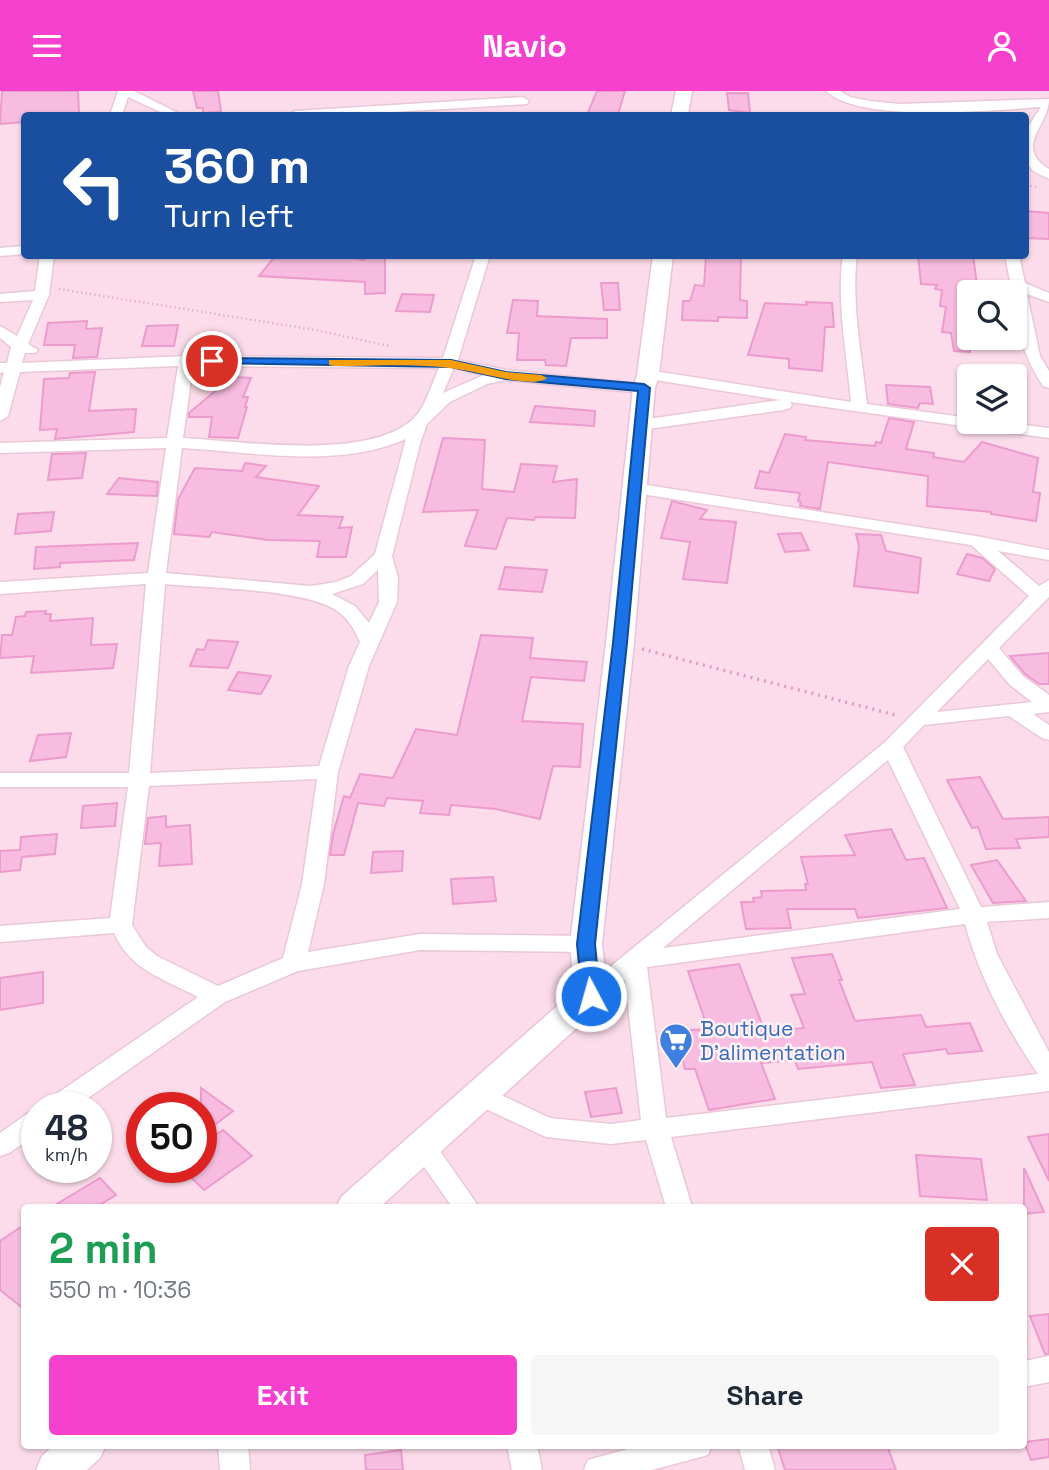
<!DOCTYPE html>
<html lang="en">
<head>
<meta charset="utf-8">
<style>
	body { margin:0; font-family:"Space Grotesk",sans-serif; background:#f6f6f7; color:#1f2937; height:100vh; display:flex; flex-direction:column; font-size:26px; white-space:nowrap }
	* { box-sizing:border-box; margin:0 }
	p { font-size:23px; color:#747a83 }
	.icon { flex:none; width:38px; height:38px; fill:none; stroke:currentColor; stroke-width:2; stroke-linecap:round; stroke-linejoin:round }
	.map { position:relative; flex:1; overflow:hidden }
	.drawer { position:absolute; left:21px; top:1113px; width:1006px; height:245px; display:flex; flex-direction:column; background:#fff; border-radius:7px; box-shadow:0 2px 5px #0004 }
	.drawer>* { flex:none }
	.guide { position:absolute; left:21px; top:21px; width:1008px; height:147px; border-radius:7px; box-shadow:0 2px 5px #0004; background:#1a4fa0; color:#fff; overflow:hidden }
	.buttons { position:absolute; left:957px; top:189px; display:grid; gap:14px }
	.buttons a { display:grid; place-items:center; width:70px; height:70px; border-radius:7px; background:#fff; box-shadow:0 2px 5px #0004; font-size:35px }
	.speed { position:absolute; left:21px; top:1001px; display:flex; gap:14px; font-size:35px; font-weight:700; text-align:center }
	.speed>* { display:grid; place-content:center; width:91px; height:91px; border-radius:50%; background:#fff; box-shadow:0 2px 5px #0004; line-height:1 }
	.speed small { font-size:18px; font-weight:400 }
	.speed .limit { border:10px solid #d22; background:#fff; color:#111 }
	.pin { position:absolute; display:grid; place-items:center; width:60px; height:60px; color:#fff; margin:-30px; border:4px solid #fff; border-radius:50%; box-shadow:0 2px 7px #0007 }
	.me { position:absolute; width:77px; margin:-38px; rotate:354deg; stroke-linejoin:round; filter:drop-shadow(0 0 5px #0008) }
	.turn { display:flex; align-items:center; gap:24px; height:147px; padding:0 28px; font-size:32px }
	.turn .icon { width:91px; height:91px; stroke-width:2.5 }
	.turn b { display:block; font-size:49px; line-height:60px }
	.round { display:grid; place-items:center; flex:none; width:74px; height:74px; border-radius:7px; background:#f6f6f7 }
	.head { display:flex; align-items:center; justify-content:space-between; height:119px; padding:0 28px }
	h1 { font-size:42px; font-weight:800; line-height:52px; color:#1e9e55 }
	.button { display:flex; gap:14px; margin-top:auto; padding:14px 28px }
	.button a { flex:1; height:80px; border-radius:7px; background:#f541cd; color:#fff; font-size:28px; font-weight:800; line-height:80px; text-align:center }
	.button a+a { background:#f6f6f7; color:#1f2937 }
	header { display:flex; justify-content:space-between; align-items:center; height:91px; padding:0 28px; background:#f541cd; color:#fff; font-size:32px; font-weight:800 }
	.map>svg:first-child { display:block }
	.residential { fill:#fcdcea; fill-rule:evenodd }
	.building { fill:#f7bce0; stroke:#ec9bcd; stroke-width:2 }
	.lines { fill:none; stroke-linecap:round; stroke-linejoin:round }
	.minor-casing { stroke:#eac7d9; stroke-width:3 }
	.secondary-casing { stroke:#edc1d8; stroke-width:3 }
	.path-far1 { stroke:#dd9ec5; stroke-width:2.5; stroke-dasharray:1 3.5; stroke-linecap:butt }
	.path { stroke:#dd9ec5; stroke-width:3.5; stroke-dasharray:2 5; stroke-linecap:butt }
	.minor { fill:#fff; fill-rule:evenodd }
	.secondary { fill:#fff; fill-rule:evenodd }
	.route { fill:#1a73e8; stroke:#114b97; stroke-width:2 }
	.slow { fill:#f59e0b }
	.labels { text-anchor:middle; dominant-baseline:central; stroke-width:5; stroke-linejoin:round; paint-order:stroke }
	.shop-label { font-size:21px; fill:#366cbe; stroke:#fff1f6; text-anchor:start }
</style>
</head>
<body>
<header><svg class="icon" aria-label="menu" viewBox="0 0 24 24"><path d="M4 6h16M4 12h16M4 18h16"/></svg>Navio<svg class="icon" aria-label="person" viewBox="0 0 24 24"><circle cx="12" cy="8" r="4"/><path d="M4 21q1-7 8-7t8 7"/></svg></header>
<div class="map">
<svg width="1049" height="1379" viewBox="0 0 1049 1379">
	<rect width="100%" height="100%" fill="#ffe8f1"/>
	<path class="residential" d="M0 0H1049V1379H0ZM24 24H1026V164H24ZM970 201H1015V247H970ZM970 285H1015V331H970ZM37 1017H96V1076H37ZM142 1017H201V1076H142ZM24 1116H1024V1354H24Z"/>
	<path class="building" d="M2 0H78L79 23 24 24V31L0 33Z
		M193 0H218L221 21 203 22V17H197Z
		M597 0H625L618 23 587 24Z
		M727 2H748L750 22 729 19Z
		M1026 120 1049 122V148L1026 147Z
		M276 164H338L364 169 365 164H385V202L365 203V191L259 185Z
		M706 164 741 165 740 209 747 210V227L718 226V230L682 229 683 210H690L695 194 704 195Z
		M918 164H973L978 201H970V261L954 260 951 242 942 241 946 216 940 215 942 199 935 198 937 194 921 193Z
		M601 192H618L620 219H604Z
		M402 203 434 204 430 221 396 220Z
		M513 209 538 210 537 225 607 228V247H571L566 275 546 274 545 269H517L519 242H507Z
		M806 211 832 212 834 236H825L822 280 789 277V268L748 264 765 212 807 214Z
		M87 230 86 238 102 237 97 266 73 267 75 254H44L48 232Z
		M178 234 174 255H142L147 235Z
		M95 281 89 320 136 318 134 341 55 348 57 338 40 339 44 288 69 287 70 282Z
		M232 286 251 287 243 306H248L245 316H247L238 347 209 346 212 326H189V322Z
		M886 294 930 296 933 313 920 312 918 317 888 313Z
		M535 315 595 320 594 335 530 331Z
		M889 327 914 331 906 358 934 362 933 366 964 371 982 351 1038 367 1033 401 1040 402 1036 430 991 423V421L927 415 928 385 828 371 820 418 800 415 801 411 798 410 800 402 755 397 760 380 769 382 785 343 806 346 805 349 875 355 876 351 881 352Z
		M443 347 485 349 482 398 514 401 521 373 557 375 553 391 577 388 575 427 535 426 534 429 507 427 496 458 465 455 478 419 423 421Z
		M86 362 82 387 48 389 52 363Z
		M245 372 266 375 256 386 319 395 298 424 343 426 339 437 352 436 346 466H317L320 450 268 449 212 441 209 446 174 443 178 408 195 377 242 380Z
		M119 387 158 391 157 405 107 403Z
		M672 410 707 419 700 428 736 431 727 492 683 488 690 451 661 447Z
		M54 421 51 440 15 443 18 423Z
		M801 442 809 459 785 461 778 443Z
		M856 443 881 444 886 460 921 467 918 502 854 495 859 455Z
		M138 452 134 469 60 472V476L34 478 36 456Z
		M967 463 982 467 995 478 989 490 957 483Z
		M505 476 547 479 542 501 499 498Z
		M46 520 45 523H51L50 530 93 527 91 554 117 553 113 577 31 582 34 565 0 567 2 544H12L16 526 25 525 26 521Z
		M481 544 533 547 530 567 587 571 584 590 531 586 522 630 583 633 580 676 553 675 540 728 496 718 451 714 449 724 420 722 423 710 387 707 384 715 358 712 344 764H330L333 743 344 705 350 707 360 683 393 687 416 638 457 644Z
		M208 549 238 551 228 577 190 575 197 558 204 559Z
		M1049 562V593H1039L1025 583 1010 565Z
		M238 581 271 585 261 603 228 599Z
		M71 642 66 666 30 670 38 644Z
		M980 686 1003 728 1049 726V746L1016 748 1020 757 986 758 978 736 972 737 947 689Z
		M117 712 115 735 81 737 83 715Z
		M166 725V736L190 734 192 773 159 775 161 752 145 753 148 727Z
		M891 738 906 769 924 767 947 817 858 827 855 818H787L791 837 746 838 741 811H754L753 807 762 806 761 800 806 799 805 793H808L801 766 855 764 845 744Z
		M57 743 55 763 22 766 20 779 0 781V760L20 759 21 746Z
		M403 760 402 780 371 782 373 761Z
		M997 769 1026 810 993 812 971 774Z
		M493 786 496 810 453 813 451 788Z
		M832 863 842 889H839L855 930 921 924 926 936 970 932 982 960 948 963 946 958 903 963 915 994 881 997 872 971 798 978 795 969 761 972 775 1008 709 1019 695 978H685L676 940 708 938 688 880 739 873 765 941 804 937 791 904 805 903 792 867Z
		M43 881V912L0 919V887Z
		M201 997 233 1020 201 1044Z
		M616 997 622 1022 591 1026 585 1001Z
		M223 1039 252 1065 204 1099 180 1076H201V1054Z
		M1049 1043V1090L1028 1046Z
		M916 1064 981 1068 987 1109 920 1105Z
		M1024 1077 1044 1121 1024 1123Z
		M100 1087 116 1104 96 1116H52Z
		M24 1134V1218L0 1199V1150Z
		M1049 1223V1263H1045L1030 1225Z
		M1049 1348V1366L1031 1369 1024 1351Z
		M777 1354H887L896 1379H785Z
		M401 1359 403 1379H366L365 1364Z"/>
	<g class="lines">
		<g class="minor-casing">
			<path id="minor" d="M118 0H134L182 24H167L128 6 122 24H110Z
				M826 0H840L850 6 870 10 900 13 1049 8C1049 35 1013 56 1049 78V88L1033 80 1026 71V39L1041 16C994 19 860 33 826 0Z
				M523 6 529 10 527 13 345 24H289L295 20Z
				M24 155V163L0 165V157Z
				M40 164H54L49 204 28 253 38 259 35 262H25L22 272 186 265 443 267 476 164H490L458 269 506 279 650 294 652 297 650 300 644 302 506 289 487 293 450 311 427 333 420 353 392 465 398 487 397 511 369 575 338 681 324 793 308 861 420 843 586 845 594 847 598 853 594 859 586 861 420 859 298 880 225 911 74 1017H42L46 1010 198 906C164 888 131 880 114 842L0 851V835L110 827 128 696H0V682H129L146 493 0 503V491L148 482 166 357 0 362V352L167 347 178 275 20 281 8 325 0 330V296L4 281 0 282V272H7L11 256 0 247V235L17 245 33 209 0 211V203L35 200ZM193 275 439 277C432 292 425 318 412 329 365 370 242 350 183 347ZM454 277 484 284 443 302ZM406 348 375 463 351 485 336 491 311 495 166 482 182 357C253 361 339 378 406 348ZM378 479 379 511 369 532 355 515 332 503 363 493ZM165 493C207 497 301 498 334 518 348 526 354 538 360 551L349 575 319 675 150 682ZM317 688 302 793 283 867 218 895 157 865 146 856 132 834 149 695Z
				M843 164H857C851 211 862 266 867 313L970 327V331H1000L1049 337V347L790 311 792 314 790 317 784 319 641 339 635 337 633 334 635 331 641 329 780 309 643 287 640 284 648 279 851 311C847 264 836 210 843 164Z
				M1005 164H1019L1025 192 1049 202V211L1027 203 1040 265 1049 280V297L1043 295C1024 266 1015 237 1015 201H1012Z
				M634 392 976 445 1049 459V469L998 460 1039 495 1049 489V506L999 557 1023 585 1049 604V621L1033 623 1049 634V649L1042 647 1009 625 924 634 903 656 981 816 1049 811V827L987 831 997 863 1049 961V1000L671 1046 692 1116H666L646 1049 611 1053 546 1046 473 1012 469 1005 473 998 482 995 550 1027 611 1033 641 1029 625 889C612 900 600 915 583 910L579 904 583 898 885 651 1029 505 971 454 628 401 625 397ZM988 568 1009 593 1032 611 937 621ZM888 669 960 818 663 857ZM965 833C979 885 1007 938 1038 983L666 1027 647 876Z
				M37 1019V1043L9 1062 0 1065V1042L28 1022Z
				M424 1047 433 1050 479 1116H452L411 1057 415 1050Z
				M1049 1265V1291L1024 1296V1270Z
				M218 1354H248L250 1379H220Z
				M507 1354H537L542 1379H512Z
				M642 1354H712L708 1364 652 1379H584L588 1369Z
				M738 1354H768L775 1379H745Z"/>
		</g>
		<g class="secondary-casing">
			<path id="secondary" d="M676 0H692L688 24H671Z
				M653 164H673L659 284 655 297 634 552 602 853 608 904 603 913 380 1116H336L342 1105 574 900 570 853 606 552 633 297 637 284Z
				M54 1354H106L100 1367 87 1379H36L42 1365Z"/>
		</g>
		<path class="path-far1" d="M1026 94 1037 96
			M59 198 316 239 389 255"/>
		<path class="path" d="M642 558 899 625"/>
		<use href="#minor" class="minor"/>
		<use href="#secondary" class="secondary"/>
	</g>
	<path class="route" d="M212 267 451 269 506 281 644 293 650 297 627 552 595 853 600 905 598 909H585L582 905 577 853 613 552 638 300 506 288 451 276 208 272 206 270Z"/>
	<path class="slow" d="M329 269H451L506 281 541 284 547 287C535 297 490 284 474 281 428 271 380 275 334 275L329 274Z"/>
	<defs>
		<g id="supermarket-pin" transform="scale(1.75)"><path d="M0 17L-7.5 6A9.5 9.5 0 1 1 7.5 6Z" fill="#3f7fe0" stroke="#fff1f6"/><path d="M-6-5.5h2.5l.6 2H6L4.5 2H-2.5L-4.4-4H-6ZM-1.5 3.2a1.3 1.3 0 1 0 .1 0ZM3 3.2a1.3 1.3 0 1 0 .1 0Z" fill="#fff"/></g>
	</defs>
	<g fill-rule="evenodd">
		<use href="#supermarket-pin" x="676" y="949"/>
	</g>
	<g class="labels">
		<g class="shop-label">
			<text x="700" y="937">Boutique<tspan x="700" dy="24">D'alimentation</tspan></text>
		</g>
	</g>
</svg>
<div class="buttons">
<a><svg class="icon" aria-label="search" viewBox="0 0 24 24"><circle cx="10" cy="10" r="6"/><path d="M15 15l6 6"/></svg></a>
<a><svg class="icon" aria-label="layers" viewBox="0 0 24 24"><path d="M12 4l9 5-9 5-9-5zM3 14l9 5 9-5"/></svg></a>
</div>
<div class="speed"><div>48<small>km/h</small></div><div class="limit">50</div></div>
<div class="pin" style="left:212px;top:270px;background:#d93025"><svg class="icon" aria-label="arrive" viewBox="0 0 24 24"><path d="M6 21V4h12l-3 4 3 4H6"/></svg></div>
<svg class="me" style="left:591px;top:905px" viewBox="-20 -20 40 40"><circle r="17" fill="#1a73e8" stroke="#fff" stroke-width="3"/><path d="M0-11L8 9 0 5-8 9z" fill="#fff"/></svg>
<div class="guide">
<div class="turn"><svg class="icon" aria-label="left" viewBox="0 0 24 24"><path d="M17 20v-9H6M10 6l-5 5 5 5"/></svg><div><b>360 m</b>Turn left</div></div>
</div>
<section class="drawer">
<div class="head"><div><h1>2 min</h1><p>550 m · 10:36</p></div><a class="round" style="background:#d93025;color:#fff"><svg class="icon" aria-label="close" viewBox="0 0 24 24"><path d="M6 6l12 12M18 6L6 18"/></svg></a></div>
<div class="button"><a>Exit</a><a>Share</a></div>
</section>
</div>
</body>
</html>
